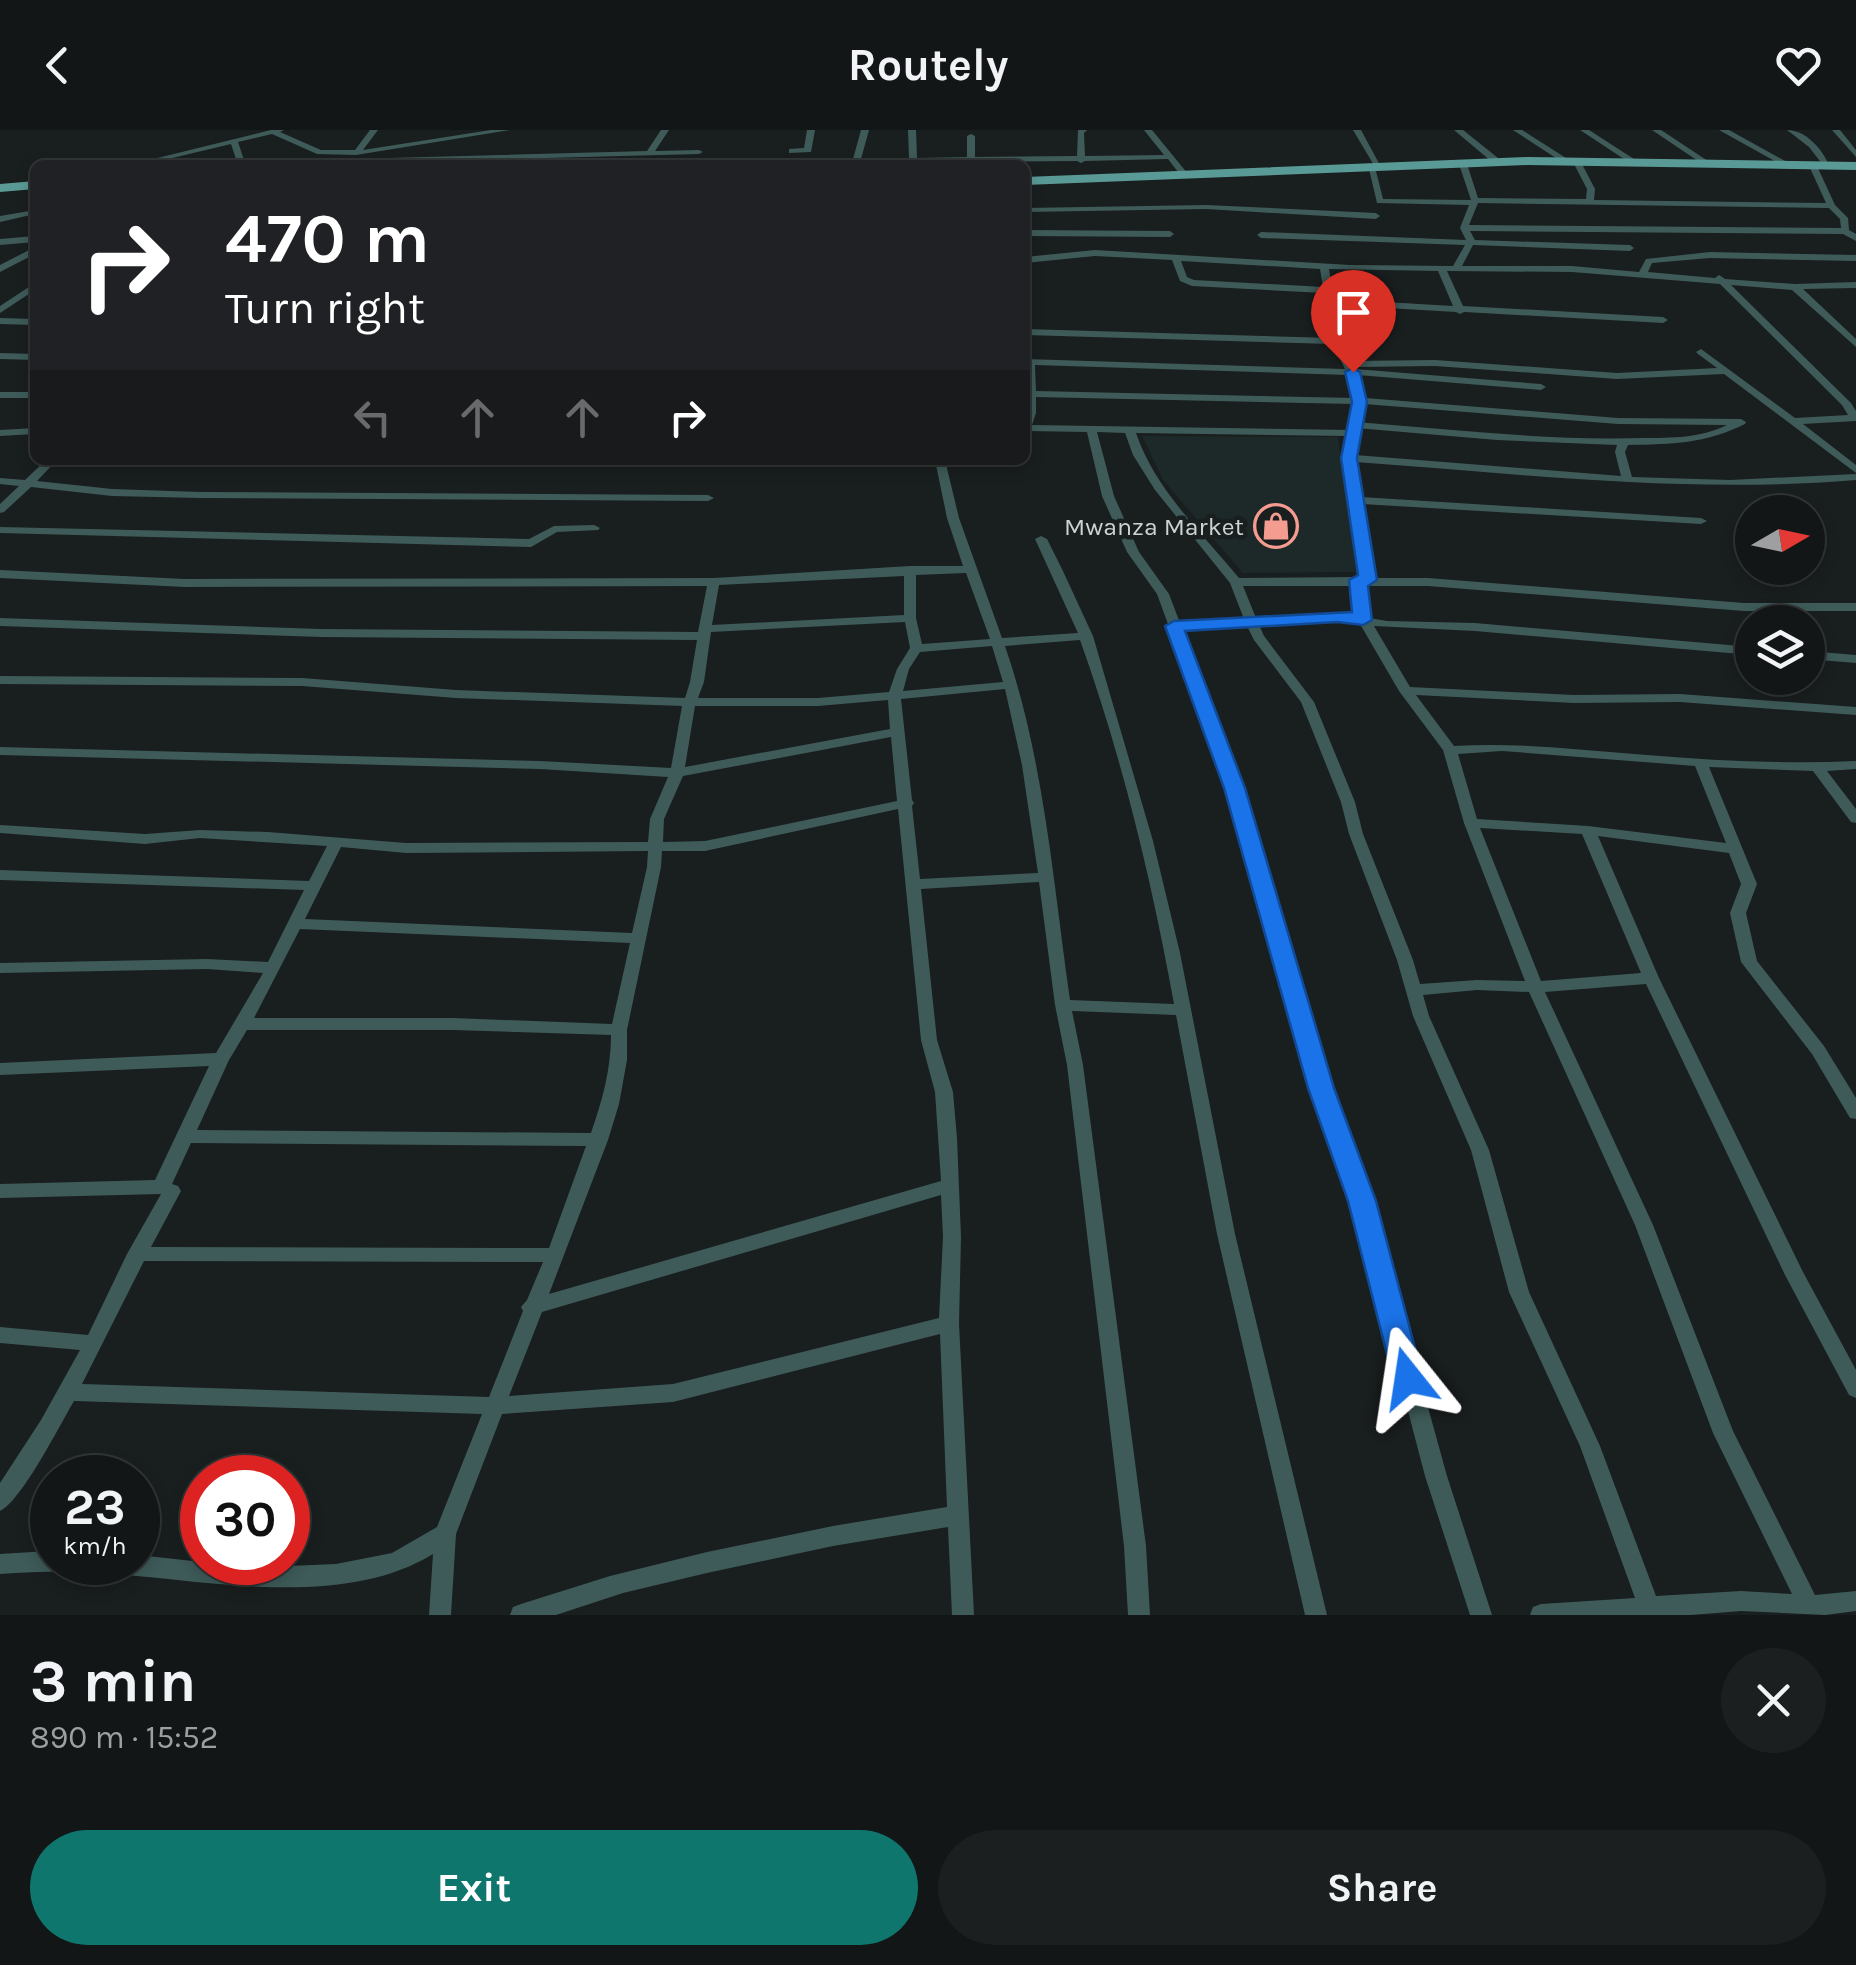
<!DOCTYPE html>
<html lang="en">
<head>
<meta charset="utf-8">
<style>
	body { margin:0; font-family:Karla,sans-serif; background:#1c1f1f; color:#f1f3f6; height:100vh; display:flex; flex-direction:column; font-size:38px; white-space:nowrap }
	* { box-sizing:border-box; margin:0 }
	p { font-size:32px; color:#9d9fa1 }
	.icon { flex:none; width:55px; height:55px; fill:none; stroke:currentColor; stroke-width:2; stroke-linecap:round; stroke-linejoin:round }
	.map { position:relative; height:1485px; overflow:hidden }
	.sheet { display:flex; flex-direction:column; background:#131616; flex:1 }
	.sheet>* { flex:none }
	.top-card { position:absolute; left:30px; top:30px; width:1000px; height:305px; border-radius:15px; box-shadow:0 5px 15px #0003,0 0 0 2px #323535; background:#202124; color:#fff; overflow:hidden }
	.needle { width:65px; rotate:81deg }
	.buttons { position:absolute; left:1735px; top:365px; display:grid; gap:20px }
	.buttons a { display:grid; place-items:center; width:90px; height:90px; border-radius:50%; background:#131616; box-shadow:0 5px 15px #0003,0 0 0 2px #323535; font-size:50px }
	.speed { position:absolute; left:30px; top:1325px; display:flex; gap:20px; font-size:50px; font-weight:700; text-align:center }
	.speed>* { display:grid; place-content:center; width:130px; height:130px; border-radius:50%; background:#131616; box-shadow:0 5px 15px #0003,0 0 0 2px #323535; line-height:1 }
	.speed small { font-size:25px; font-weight:400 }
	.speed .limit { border:15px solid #d22; background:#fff; color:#111 }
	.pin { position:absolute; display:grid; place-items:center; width:85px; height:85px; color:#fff; margin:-102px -42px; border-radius:50% 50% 50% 0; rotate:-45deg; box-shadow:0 0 10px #0007 }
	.pin .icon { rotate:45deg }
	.me { position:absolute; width:110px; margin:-55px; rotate:345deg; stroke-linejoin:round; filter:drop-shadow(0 0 8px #0008) }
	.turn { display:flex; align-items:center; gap:35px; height:210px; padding:0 30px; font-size:45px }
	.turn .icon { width:130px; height:130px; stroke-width:2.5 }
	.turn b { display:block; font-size:70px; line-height:85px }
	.lanes { display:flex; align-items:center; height:95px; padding:0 30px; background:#0003; justify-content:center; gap:50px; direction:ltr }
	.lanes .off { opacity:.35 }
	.round { display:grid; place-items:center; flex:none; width:105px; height:105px; border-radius:52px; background:#1c1f1f }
	.headline { display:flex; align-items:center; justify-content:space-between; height:170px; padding:0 30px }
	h1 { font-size:60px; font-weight:700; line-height:75px }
	.cta { display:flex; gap:20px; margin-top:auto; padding:20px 30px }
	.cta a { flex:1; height:115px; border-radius:60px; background:#0f766e; color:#fff; font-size:40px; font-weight:700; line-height:115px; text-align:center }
	.cta a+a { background:#1c1f1f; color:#f1f3f6 }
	header { display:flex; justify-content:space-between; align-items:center; height:130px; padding:0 30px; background:#131616; font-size:45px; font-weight:700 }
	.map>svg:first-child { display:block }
	.built { fill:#1c2928 }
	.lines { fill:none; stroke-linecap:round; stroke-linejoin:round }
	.minor { fill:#3e5b59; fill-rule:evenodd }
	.primary { fill:#5a9a96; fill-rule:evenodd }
	.route { fill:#1a73e8; stroke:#114b97; stroke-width:2.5 }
	.labels { text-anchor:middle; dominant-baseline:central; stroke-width:9; stroke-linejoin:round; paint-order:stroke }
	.far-poi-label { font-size:25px; fill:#ced2d2; stroke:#191e1e; text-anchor:end }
</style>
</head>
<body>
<header><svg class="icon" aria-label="back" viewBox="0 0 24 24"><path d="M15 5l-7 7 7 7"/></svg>Routely<svg class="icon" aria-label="heart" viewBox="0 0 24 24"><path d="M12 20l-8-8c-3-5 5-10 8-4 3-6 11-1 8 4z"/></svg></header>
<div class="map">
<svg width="1856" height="1485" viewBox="0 0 1856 1485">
	<rect width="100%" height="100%" fill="#191e1e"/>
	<path class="built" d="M1142 306 1338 307 1356 442 1243 443 1163 350Z"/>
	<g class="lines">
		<path class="minor" d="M271 0H284L280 2 321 20H355L370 0H378L363 20 491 0H510L356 25 317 24 272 4 238 12 244 30 232 35H220L236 29 231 14 143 35H129Z
			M661 0H669L655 21 699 20 703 22 699 24 351 33 347 31 351 29 647 21Z
			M807 0H815L811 22 789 23V19L804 18Z
			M861 0H869L861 29 909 28 908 0H916L917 28 967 27V6L971 4 975 6V27L1077 26 1078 0H1087L1084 3 1085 26 1164 25 1144 0H1152L1188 44 1181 46 1168 29 1085 31 1081 33 1077 31 589 35 593 33 853 29Z
			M1353 0H1361L1381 37H1375Z
			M1454 0H1463L1498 28V32H1492Z
			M1513 0H1522L1566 28 1559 30Z
			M1580 0H1589L1634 29 1627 31Z
			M1652 0H1661L1708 31 1701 33Z
			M1719 0H1729L1787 32 1780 34Z
			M1787 0C1806 0 1823 20 1829 35H1823L1809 17Z
			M1832 0H1840L1856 20V27Z
			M1578 32 1582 34 1595 59 1594 70 1826 73 1810 38 1817 36 1835 75 1848 88 1849 100 1856 104V111L1843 104 1470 101 1475 110 1630 115 1634 118 1630 121 1473 115 1462 136H1572L1639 142 1646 129 1710 122 1856 125V131L1710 128 1652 133 1648 142 1715 148 1719 145 1725 149 1795 154 1856 152V158L1803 159 1856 209V217L1792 160 1731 155 1851 273 1856 281V291L1803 294 1856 335V343L1724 244 1617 249 1435 236 1354 237 1355 239 1541 254 1546 257 1541 260 1358 245 1365 261V268L1618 288 1741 289 1746 292 1745 294C1705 314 1672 314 1628 315L1625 322 1632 347 1730 350 1856 344V350C1686 364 1524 344 1355 332L1361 367 1701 388 1707 391 1701 394 1362 374 1374 448H1428L1744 473H1856V481H1744L1428 456H1365L1369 488 1387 491 1475 493 1752 517V525L1475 501 1374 496 1410 557 1574 565 1680 564 1856 577V585L1680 572 1574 573 1416 565 1454 616C1519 612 1582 620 1647 625 1716 631 1787 634 1856 631V639L1827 641 1856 679V693L1851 692 1813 641 1709 637 1757 754 1746 783 1757 831 1824 916 1856 968V989L1850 988 1812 924 1741 832 1730 783 1741 754 1729 723 1598 706 1659 848 1803 1142 1856 1240V1268L1849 1265 1785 1145 1646 854 1545 862 1653 1095 1733 1301 1815 1465 1856 1461V1481L1825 1485 1741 1481 1691 1485H1530L1533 1477 1541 1474 1635 1468 1580 1316 1509 1162 1471 1020 1413 886 1397 830 1349 704 1341 672 1301 572 1254 510 1247 496 1183 500 1242 658 1330 958 1371 1071 1447 1346 1492 1485H1470L1425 1346 1353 1071 1312 958 1228 658 1157 464 1127 422 1102 366 1087 302 1025 301V229L1345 239 1333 214 1025 205V199L1332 208 1324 163 1192 156 1180 151 1172 130 1095 126 1025 133V127L1095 120 1350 135 1453 136 1465 115 1261 108 1257 105 1261 102 1466 110 1460 98 1469 75 1377 73 1369 39 1376 41 1383 69 1471 70 1460 37 1464 35 1468 37 1478 68 1586 69 1587 59 1574 34ZM1478 73 1829 78 1840 89 1841 98 1469 95ZM1181 131 1320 139 1323 157 1194 150 1187 147ZM1329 139 1438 141 1453 176 1334 169ZM1447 141 1572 142 1720 154 1842 275 1848 285 1795 288 1701 219 1696 222 1698 224 1717 238 1617 243 1435 230 1351 231 1342 211 1335 175 1456 182 1460 184 1464 182 1663 193 1668 190 1663 187 1463 176ZM1035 235 1348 245 1355 261V268L1036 261ZM1036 267 1354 274V281L1359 284 1364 281V274L1618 294 1727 295C1701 308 1671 308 1643 308 1547 311 1451 299 1356 292L1351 295 1356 298 1497 310 1617 315 1615 322 1621 346 1355 325 1356 303 1351 300 1032 295 1036 283ZM1097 302 1125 303 1133 325 1155 360 1230 453 1244 489 1180 493 1169 464 1139 422 1114 366ZM1136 303 1345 306 1344 328 1361 447 1239 448C1202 403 1155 359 1136 303ZM1243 456H1353L1356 486 1337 482 1256 488ZM1337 490 1360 494 1399 561 1443 620 1464 693 1525 851 1477 850 1420 854 1413 830 1363 704 1355 672 1314 572 1264 506 1259 495ZM1502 621 1695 636 1726 713 1588 696 1477 689 1458 624ZM1480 698 1582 704 1641 843 1541 851ZM1477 860 1529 862 1635 1095 1713 1303 1792 1464 1741 1461 1656 1466 1600 1316 1529 1162 1489 1020 1429 886 1423 865Z
			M1206 75 1376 83 1380 86 1376 89 1206 79 1025 82V78Z
			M35 80V84L0 92V86Z
			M1025 100 1170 101 1174 104 1170 107 1025 106Z
			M35 106V112L0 115V109Z
			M35 117V124L0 142V135Z
			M35 153V160L0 183V176Z
			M0 188 35 189V195L0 194Z
			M0 223 35 224V230L0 229Z
			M0 262H35V268H0Z
			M35 298V304L0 306V300Z
			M46 330H57L37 351 112 359 200 362 708 365 714 368 708 371 200 368 112 366 31 357 4 382 0 383V374L19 356 0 354V348L25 350Z
			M275 330H311C303 336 283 336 275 330Z
			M935 330H945L959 388 1002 508 1078 503 1035 409 1041 406 1047 409 1062 439 1093 506 1153 711 1180 823 1235 1104 1327 1485H1305L1217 1104 1176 885 1072 881 1083 935 1146 1416 1150 1485H1128L1124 1416 1067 935 1055 875 1039 752 921 759 937 910 953 962 957 1008 961 1107 959 1194 974 1485H952L948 1397 833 1416 707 1443 623 1463 556 1485H510L513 1477 521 1474 610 1446 707 1422 833 1396 947 1377 940 1204 673 1272 502 1284 456 1404 451 1485H429L433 1424C340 1481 203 1449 100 1443 67 1440 33 1442 0 1444V1424L48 1421H52V1432H138V1425L202 1432 288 1436 336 1434 392 1423 437 1397 482 1284 74 1271C61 1293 21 1372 0 1381V1353L41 1290 80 1220 0 1213V1197L88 1205 127 1124 161 1064 0 1068V1054L155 1050 209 936 0 945V933L216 923 263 843 207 839 0 843V833L207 829 268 832 304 760 0 750V740L309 751 327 716 200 708 145 714 0 703V695L145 704 200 700 268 702 406 713 648 712 650 689 668 647 540 639 0 625V617L540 631 671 638 682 576 456 568 302 556 0 554V546L302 548 456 560 685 568 690 552 697 510 321 507 0 496V488L321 499 698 502 707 456 185 457 0 448V440L185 449 714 448 910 436H963L947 388ZM966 443 990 509 922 514 916 488V445ZM904 446V485L712 495 719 455ZM905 492 910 518 897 539 889 562 818 568H698L704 552 711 502ZM1080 510C1122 627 1152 752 1174 874L1070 870C1053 751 1044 629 1005 516ZM992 516 1003 552 903 561 909 539 920 522ZM1005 559 1022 635 1038 743 920 749 912 676 914 673 912 670 901 569ZM888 570 890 599 685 637 695 576H818ZM891 607 897 671 705 711 663 712 664 689 683 646ZM898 679 921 910 935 962 941 1051 549 1164 608 1010 619 974 627 930V900L661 737 662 721H705ZM341 717 406 723 648 721 647 737 632 803 305 789ZM300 799 630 813 612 894 453 888H254ZM247 900H453L611 905C611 940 602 971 591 1003L197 1000 229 930ZM191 1013 586 1016 549 1118 151 1117 181 1061 178 1056 172 1054ZM941 1065 943 1107 939 1188 673 1254 509 1266 542 1182ZM144 1131 543 1132 527 1170 521 1177 523 1181 489 1267 82 1254Z
			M594 395 600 398 598 400 557 402 531 417 0 403V397L529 409 554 396Z
			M1808 521 1856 525V533L1808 529Z"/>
		<path class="primary" d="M1528 27 1856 32V40L1528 35 1025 55V47Z
			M35 51V59L0 62V54Z"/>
	</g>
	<path class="route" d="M1353 238 1360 242 1367 272 1357 328 1377 450 1368 456 1372 490 1363 495 1337 492 1185 501 1245 658 1334 958 1376 1071 1423 1248 1419 1257 1408 1260 1397 1257 1393 1248 1348 1071 1308 958 1224 658 1165 496 1174 491 1352 482 1349 450 1358 445 1341 328 1352 272 1345 242Z"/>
	<defs>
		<g id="shop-ring" transform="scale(2.25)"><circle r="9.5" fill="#191e1e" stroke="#f59c91" stroke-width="1.5"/><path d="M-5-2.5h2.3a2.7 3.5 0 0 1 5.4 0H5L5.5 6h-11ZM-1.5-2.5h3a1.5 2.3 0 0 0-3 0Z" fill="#f59c91"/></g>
	</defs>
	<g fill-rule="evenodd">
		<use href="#shop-ring" x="1276" y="396"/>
	</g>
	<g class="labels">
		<g class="far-poi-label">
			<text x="1244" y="396">Mwanza Market</text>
		</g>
	</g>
</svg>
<div class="buttons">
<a><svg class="needle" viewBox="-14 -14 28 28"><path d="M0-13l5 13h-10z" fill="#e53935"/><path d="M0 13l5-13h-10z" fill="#9d9fa1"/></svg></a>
<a><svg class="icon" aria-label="layers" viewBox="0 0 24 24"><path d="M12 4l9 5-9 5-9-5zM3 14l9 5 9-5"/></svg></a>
</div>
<div class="speed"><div>23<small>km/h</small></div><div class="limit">30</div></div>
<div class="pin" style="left:1353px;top:242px;background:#d93025"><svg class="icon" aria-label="arrive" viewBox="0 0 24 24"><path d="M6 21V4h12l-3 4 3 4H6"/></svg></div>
<svg class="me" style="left:1408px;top:1248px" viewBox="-20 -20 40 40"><path d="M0-17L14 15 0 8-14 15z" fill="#1a73e8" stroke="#fff" stroke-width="4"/></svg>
<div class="top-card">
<div class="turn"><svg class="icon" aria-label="right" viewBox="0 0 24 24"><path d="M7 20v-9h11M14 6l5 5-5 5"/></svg><div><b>470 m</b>Turn right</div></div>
<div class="lanes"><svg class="icon off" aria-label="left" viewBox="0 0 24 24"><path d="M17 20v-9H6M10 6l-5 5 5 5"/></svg><svg class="icon off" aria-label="ahead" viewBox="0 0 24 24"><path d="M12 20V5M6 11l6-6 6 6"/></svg><svg class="icon off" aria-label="ahead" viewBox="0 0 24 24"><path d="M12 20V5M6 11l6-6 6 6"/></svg><svg class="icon" aria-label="right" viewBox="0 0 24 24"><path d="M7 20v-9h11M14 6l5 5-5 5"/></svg></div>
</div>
</div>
<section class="sheet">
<div class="headline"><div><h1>3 min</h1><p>890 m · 15:52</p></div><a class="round"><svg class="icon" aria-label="close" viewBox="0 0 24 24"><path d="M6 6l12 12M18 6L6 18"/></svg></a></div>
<div class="cta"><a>Exit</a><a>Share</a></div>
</section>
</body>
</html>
